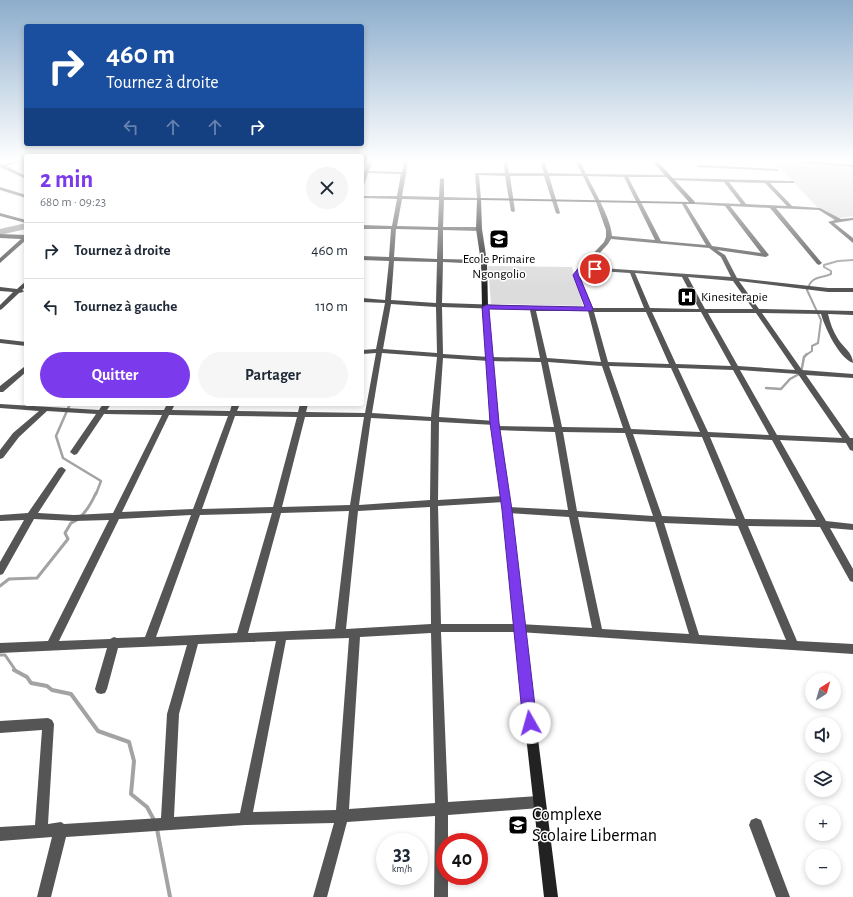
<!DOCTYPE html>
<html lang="fr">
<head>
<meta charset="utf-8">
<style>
	body { margin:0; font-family:"Alegreya Sans",sans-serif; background:#f6f6f7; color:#1f2937; height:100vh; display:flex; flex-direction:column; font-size:15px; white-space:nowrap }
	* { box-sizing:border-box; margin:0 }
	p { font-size:13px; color:#747a83 }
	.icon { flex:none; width:22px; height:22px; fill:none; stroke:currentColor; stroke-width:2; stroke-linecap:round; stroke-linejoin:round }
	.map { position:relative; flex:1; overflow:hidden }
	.sheet { position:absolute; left:24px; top:154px; width:340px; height:252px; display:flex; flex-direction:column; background:#fff; border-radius:4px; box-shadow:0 2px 6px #0003 }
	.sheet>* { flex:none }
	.top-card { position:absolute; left:24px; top:24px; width:340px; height:122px; border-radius:4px; box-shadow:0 2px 6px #0003; background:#1a4fa0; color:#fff; overflow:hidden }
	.needle { width:26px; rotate:37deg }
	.controls { position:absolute; left:805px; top:673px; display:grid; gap:8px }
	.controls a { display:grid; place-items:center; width:36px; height:36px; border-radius:50%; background:#fff; box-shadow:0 2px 6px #0003; font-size:20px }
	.speed { position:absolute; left:376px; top:833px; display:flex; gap:8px; font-size:20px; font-weight:700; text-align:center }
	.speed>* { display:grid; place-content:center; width:52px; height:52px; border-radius:50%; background:#fff; box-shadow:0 2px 6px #0003; line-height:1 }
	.speed small { font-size:10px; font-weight:400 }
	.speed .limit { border:6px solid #d22; background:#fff; color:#111 }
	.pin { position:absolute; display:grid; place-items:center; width:34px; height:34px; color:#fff; margin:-17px; border:2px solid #fff; border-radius:50%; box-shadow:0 1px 4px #0007 }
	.me { position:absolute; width:44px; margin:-22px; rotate:353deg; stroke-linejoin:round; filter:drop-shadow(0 0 3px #0008) }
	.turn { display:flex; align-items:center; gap:14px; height:84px; padding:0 16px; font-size:18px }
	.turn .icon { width:52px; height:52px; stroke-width:2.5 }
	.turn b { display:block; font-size:28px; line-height:34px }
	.lanes { display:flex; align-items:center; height:38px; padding:0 16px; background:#0003; justify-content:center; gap:20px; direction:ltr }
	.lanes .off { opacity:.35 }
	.round { display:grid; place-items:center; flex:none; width:42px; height:42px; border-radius:21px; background:#f6f6f7 }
	.overview { display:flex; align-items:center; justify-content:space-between; height:68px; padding:0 16px }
	h1 { font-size:24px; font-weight:600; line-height:30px; color:#7c3aed }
	.action { display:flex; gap:8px; margin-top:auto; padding:8px 16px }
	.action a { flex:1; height:46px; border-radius:24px; background:#7c3aed; color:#fff; font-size:16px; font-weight:600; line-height:46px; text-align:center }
	.action a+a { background:#f6f6f7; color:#1f2937 }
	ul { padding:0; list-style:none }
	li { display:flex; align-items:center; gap:12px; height:56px; padding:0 16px; border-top:1px solid #e0e1e3 }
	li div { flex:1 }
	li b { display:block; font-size:15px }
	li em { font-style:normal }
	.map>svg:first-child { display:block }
	.green { fill:#dcdcdc }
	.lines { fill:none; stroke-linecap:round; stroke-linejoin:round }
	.stream-far3 { stroke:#a3a3a3; stroke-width:2 }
	.stream-far2 { stroke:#a3a3a3; stroke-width:2.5 }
	.stream-far1 { stroke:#a3a3a3; stroke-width:3 }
	.stream { stroke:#a3a3a3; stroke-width:4 }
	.river { fill:#a3a3a3; fill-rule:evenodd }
	.street { fill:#555; fill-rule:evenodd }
	.secondary { fill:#222; fill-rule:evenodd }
	.route { fill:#7c3aed; stroke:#51269a }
	.labels { text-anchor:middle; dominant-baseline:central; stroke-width:3; stroke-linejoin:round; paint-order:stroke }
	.far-poi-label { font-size:13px; fill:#000; stroke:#fff }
	.near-poi-label { font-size:18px; fill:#000; stroke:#fff; text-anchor:start }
</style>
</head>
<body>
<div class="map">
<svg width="853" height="897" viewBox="0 0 853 897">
	<rect width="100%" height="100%" fill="#fff"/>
	<path class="green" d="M773 161H847L853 166V216L840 218 819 209Z
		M488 266 572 267 583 306 491 304Z"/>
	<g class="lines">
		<path class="stream-far3" d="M806 355 812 351V346L818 343 821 320 807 290C812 275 820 279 831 274V271L824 267V265L838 261 853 260"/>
		<path class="stream-far2" d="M766 388 781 389 790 379 801 373 804 357 807 354
			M70 404 56 436 63 458 101 481 96 494"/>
		<path class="stream-far1" d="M0 586 9 579 37 578 68 539 65 533 71 523C82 519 91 504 96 493
			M0 655H5L16 671"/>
		<path class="stream" d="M14 670 27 677 31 683 47 686 52 690 71 694 98 731 129 742 134 761 131 794 147 807 154 820
			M157 829 170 897"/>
		<path class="river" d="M26 223V229L0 235V229Z"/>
		<path class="street" d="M15 161H24L6 166 26 176V179L0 167V164L3 165Z
			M369 161H373L369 171 402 172 404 161H408L406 172 407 173 406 174 402 196 439 197 440 179 442 178 444 179V197L477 198 475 173H505L503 161H507L509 173H544L540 161H544L548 173 582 174 576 162 580 161 586 174 668 175 670 176V177H628L661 241 706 245 682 204 684 203 686 204 712 246 761 253 725 206 693 204 691 203 693 202 741 204 724 182 671 180H669V178L792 181H794V183H770L792 206 820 208 841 219 853 218V220L834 223 853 238V243L828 222 835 220 819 210 776 208 821 262 822 263 819 265 817 264 770 208 730 206 769 255 766 257 717 250 725 255 737 278 828 288H853V292H828L739 281 759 309 853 311V315L828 314C830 323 833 331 838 339 843 347 853 353 853 363 839 358 825 328 821 314L762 313 802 370 853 374V378L806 375 850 438H853V451L850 450 846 443 780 440 826 521 853 524V530L830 528 853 569V582L850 581 820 527 748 526 797 641 853 644V654L519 632H441L448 802 539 796 544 797 545 802 544 807 539 808 448 815V842H445V876H448V897H434L435 816 347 822 327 897H313L334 823 245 825 66 837 51 897H37L52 837 0 841V827L35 825 42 730 0 733V721L48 718 52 720 54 724 48 824 61 822 64 824 161 818 167 714 187 645 118 648 107 689 105 693 101 694 97 693 95 689 107 648 0 653V643L48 641 109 520 74 521 34 519 3 574 0 575V562L24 520 0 521V515L28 513 59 468 62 467 66 470 38 513 74 515 113 513 162 415 104 414 77 454 74 455 70 452 96 414 47 411 19 437 3 458 0 459V450L13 433 39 411 0 408V404L99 410 103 404H111L107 410H164L167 404H175L172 410 230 411 232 404H240L237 411 298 412 300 404H308L306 412 365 413 376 353 362 354V350L376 349 385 303 362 302V298L385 300 389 261 362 260V256L389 257 391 229H362V225L392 226 397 199 362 198V196H397L401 174 368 173 364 185 362 186V179L364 173H362V171H365ZM479 175 505 176 511 211 513 212 515 211 510 176H544L556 213 558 214 560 213 549 176H583L596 202 606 230V237L604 242 573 275 586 308 442 303 443 262 484 264 487 262 484 260 443 259V230L479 231 482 229 479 227H443L444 200H481ZM587 176 624 177 655 240 612 236C611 219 595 192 587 176ZM729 182 765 183 787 206 746 204ZM402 199 439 200 438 227 397 226ZM396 229 438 230 437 259 394 257ZM611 239 709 248 721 257 731 277 587 267 608 244ZM394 261 437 262 436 303 391 300ZM584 270 630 273 644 308H593L579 275ZM635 273 682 277 699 309 650 308ZM688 277 733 281 753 309H705ZM391 304 436 307 437 353 383 349ZM442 307 530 310 540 358 489 357 443 354ZM536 311H588L601 362 547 358ZM594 312H646L669 364 608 362ZM652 312H701L731 366 676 364ZM708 313H756L795 370 738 366ZM382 353 437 357 431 417 372 413ZM443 358 489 361 541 362 554 427 495 426 491 428 495 430 555 432 568 510 507 507 504 508 503 510 504 512 507 513 569 517 592 628 519 624H441L438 506 504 502 507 501 508 499 507 497 504 496 438 500 439 422 495 425 499 423 495 421 439 417ZM548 362 602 366 623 428 562 427ZM609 366 671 368 700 432 631 429ZM678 368 733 370 769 435 708 432ZM740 370 798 374 842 438 777 435ZM169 415 228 416 193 509 122 512ZM235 416 297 417 273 507 202 509ZM305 417H364L350 505 282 507ZM371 418 431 421 430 500 359 505ZM563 432 625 433 653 516 577 511ZM633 434 702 437 736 519 662 516ZM710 437 772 440 816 520 745 519ZM430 507 431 624 346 629 358 511ZM349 511 335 629 248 633 281 513ZM272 513 237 633 156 637 200 515ZM191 515 145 637 117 638 114 637 110 639 59 641 119 519ZM578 517 655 522 689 634 602 629ZM664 523 738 526 786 640 699 635ZM431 633 435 803 349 809 360 637ZM349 638 336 810 253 812 286 640ZM276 641 240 813 174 817 179 714 198 644Z
			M778 161H805L853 165V167Z
			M698 165 777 169 779 170 777 171 697 167V165Z
			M0 187 26 195V198L0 190Z
			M0 213 26 220V223L0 216Z
			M0 234 26 235V240L0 263V258L21 239 0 238Z
			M26 281V286L22 290 24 291 23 292 19 293 2 309 0 310V305L13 292 0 291V287L17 289Z
			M0 339 26 342V346L0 343Z
			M26 366V372L3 392H0V386L24 367Z
			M756 818 761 820 790 897H776L749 825 751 820Z"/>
		<path class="secondary" d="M652 161H657L695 202V204L481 200 482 229 487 262 488 307 499 423 511 510 524 628 558 897H544L514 628 503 510 491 423 482 307 481 262 476 229 477 199 479 198 689 202Z"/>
	</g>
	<linearGradient id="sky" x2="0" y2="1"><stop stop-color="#8cadcc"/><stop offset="0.56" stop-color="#fff"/><stop offset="1" stop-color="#fff" stop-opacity="0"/></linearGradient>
	<rect width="853" height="287" fill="url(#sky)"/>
	<path class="route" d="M580 266 595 267 598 269 595 271 584 270 579 275 593 309 592 311 489 309 499 423 512 510 537 723 535 727 530 729 525 727 523 723 502 510 490 423 482 307 486 305 585 307 573 275Z"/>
	<defs>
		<g id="school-square" transform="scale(1)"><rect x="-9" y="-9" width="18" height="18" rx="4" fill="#000" stroke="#fff"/><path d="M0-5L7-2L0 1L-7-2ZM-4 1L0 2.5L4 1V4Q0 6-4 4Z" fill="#fff"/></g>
		<g id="hospital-square" transform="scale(1)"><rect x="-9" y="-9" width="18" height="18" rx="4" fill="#000" stroke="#fff"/><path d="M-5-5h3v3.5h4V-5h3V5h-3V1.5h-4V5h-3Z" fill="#fff"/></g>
	</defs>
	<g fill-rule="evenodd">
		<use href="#school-square" x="499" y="239"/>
		<use href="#hospital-square" x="687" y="297"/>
		<use href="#school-square" x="518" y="825"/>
	</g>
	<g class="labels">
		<g class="far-poi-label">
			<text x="499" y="259">Ecole Primaire<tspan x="499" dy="15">Ngongolio</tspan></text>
			<text x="701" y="297" text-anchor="start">Kinesiterapie</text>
		</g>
		<g class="near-poi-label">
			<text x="532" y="815">Complexe<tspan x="532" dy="21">Scolaire Liberman</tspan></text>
		</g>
	</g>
</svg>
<div class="controls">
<a><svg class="needle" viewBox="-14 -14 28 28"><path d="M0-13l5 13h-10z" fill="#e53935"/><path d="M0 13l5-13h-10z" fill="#747a83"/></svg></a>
<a><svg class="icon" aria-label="sound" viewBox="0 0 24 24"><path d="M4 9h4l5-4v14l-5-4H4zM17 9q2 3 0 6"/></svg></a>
<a><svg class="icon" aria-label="layers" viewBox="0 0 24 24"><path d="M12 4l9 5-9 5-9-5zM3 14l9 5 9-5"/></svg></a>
<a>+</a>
<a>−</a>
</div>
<div class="speed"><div>33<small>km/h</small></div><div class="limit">40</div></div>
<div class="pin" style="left:595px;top:269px;background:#d93025"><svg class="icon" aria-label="arrive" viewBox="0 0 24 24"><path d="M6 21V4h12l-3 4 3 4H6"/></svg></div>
<svg class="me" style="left:530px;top:723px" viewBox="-20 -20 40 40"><circle r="19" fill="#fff"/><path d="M0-13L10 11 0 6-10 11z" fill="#7c3aed"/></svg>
<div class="top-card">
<div class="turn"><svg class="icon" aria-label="right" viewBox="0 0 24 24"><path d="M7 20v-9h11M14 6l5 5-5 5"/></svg><div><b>460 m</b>Tournez à droite</div></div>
<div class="lanes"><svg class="icon off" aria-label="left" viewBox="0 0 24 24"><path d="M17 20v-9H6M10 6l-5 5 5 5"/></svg><svg class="icon off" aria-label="ahead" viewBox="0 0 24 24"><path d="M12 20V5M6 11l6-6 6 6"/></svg><svg class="icon off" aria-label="ahead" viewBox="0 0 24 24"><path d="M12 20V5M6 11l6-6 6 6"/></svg><svg class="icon" aria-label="right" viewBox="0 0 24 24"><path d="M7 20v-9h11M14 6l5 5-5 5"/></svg></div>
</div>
<section class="sheet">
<div class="overview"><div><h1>2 min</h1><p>680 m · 09:23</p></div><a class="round"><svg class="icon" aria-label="close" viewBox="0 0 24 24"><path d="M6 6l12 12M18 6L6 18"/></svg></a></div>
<ul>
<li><svg class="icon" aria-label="right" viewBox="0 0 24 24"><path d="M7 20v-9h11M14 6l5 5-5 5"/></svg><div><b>Tournez à droite</b></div><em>460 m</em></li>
<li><svg class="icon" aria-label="left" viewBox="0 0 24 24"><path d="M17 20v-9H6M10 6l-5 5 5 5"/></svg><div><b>Tournez à gauche</b></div><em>110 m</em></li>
</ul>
<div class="action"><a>Quitter</a><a>Partager</a></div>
</section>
</div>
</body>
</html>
